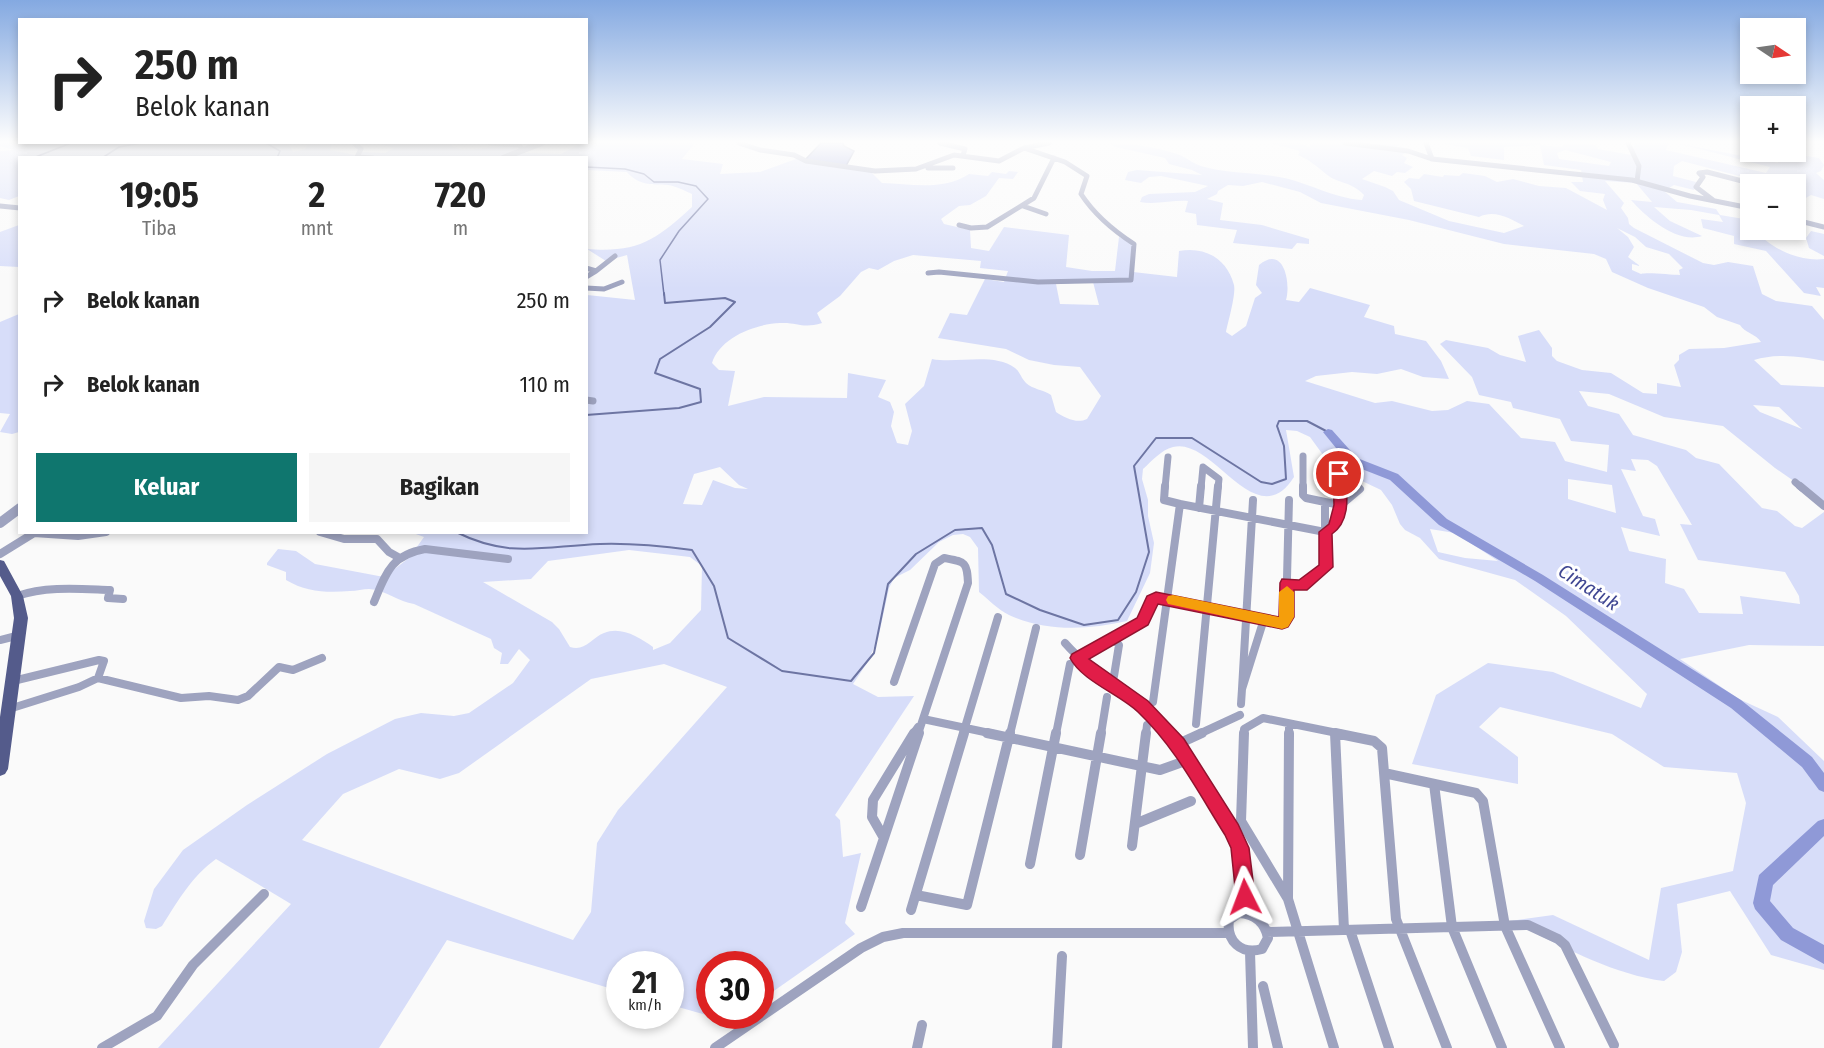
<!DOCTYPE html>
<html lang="id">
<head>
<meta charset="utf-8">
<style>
	body { margin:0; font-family:"Fira Sans Condensed",sans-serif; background:#f6f6f6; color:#222; height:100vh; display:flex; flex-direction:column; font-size:22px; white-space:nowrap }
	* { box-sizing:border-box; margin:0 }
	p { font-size:20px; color:#767676 }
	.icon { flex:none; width:33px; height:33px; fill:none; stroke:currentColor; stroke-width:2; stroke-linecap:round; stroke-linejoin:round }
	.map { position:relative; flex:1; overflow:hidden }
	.sheet { position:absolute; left:18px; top:156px; width:570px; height:378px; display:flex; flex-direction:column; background:#fff; border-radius:0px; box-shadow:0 3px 9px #0003 }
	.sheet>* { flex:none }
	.guide { position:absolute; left:18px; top:18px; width:570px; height:126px; border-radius:0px; box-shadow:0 3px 9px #0003; background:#fff; color:#222; overflow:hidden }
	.needle { width:39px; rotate:103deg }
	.fabs { position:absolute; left:1740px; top:18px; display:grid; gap:12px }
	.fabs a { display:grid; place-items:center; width:66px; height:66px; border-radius:0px; background:#fff; box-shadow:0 3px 9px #0003; font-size:30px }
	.speed { position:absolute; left:606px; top:951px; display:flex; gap:12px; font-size:30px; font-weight:700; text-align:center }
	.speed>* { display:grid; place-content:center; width:78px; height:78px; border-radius:50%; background:#fff; box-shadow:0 3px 9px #0003; line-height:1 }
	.speed small { font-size:15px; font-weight:400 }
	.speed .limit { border:9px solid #d22; background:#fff; color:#111 }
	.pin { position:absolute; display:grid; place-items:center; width:51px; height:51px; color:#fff; margin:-26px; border:3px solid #fff; border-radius:50%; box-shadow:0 2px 6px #0007 }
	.me { position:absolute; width:66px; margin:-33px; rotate:357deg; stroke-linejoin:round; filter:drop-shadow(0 0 4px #0008) }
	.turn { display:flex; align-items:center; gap:21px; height:126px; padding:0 18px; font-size:27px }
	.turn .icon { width:78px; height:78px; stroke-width:2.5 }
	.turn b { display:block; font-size:42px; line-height:51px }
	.eta { display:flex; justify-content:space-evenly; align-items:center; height:102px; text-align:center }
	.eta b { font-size:36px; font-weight:700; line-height:42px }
	.action { display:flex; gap:12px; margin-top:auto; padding:12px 18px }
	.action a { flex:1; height:69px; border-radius:0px; background:#0f766e; color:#fff; font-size:24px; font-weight:700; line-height:69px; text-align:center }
	.action a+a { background:#f6f6f6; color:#222 }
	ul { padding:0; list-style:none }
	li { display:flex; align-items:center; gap:18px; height:84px; padding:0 18px }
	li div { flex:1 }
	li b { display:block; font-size:22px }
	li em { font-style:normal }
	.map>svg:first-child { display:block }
	.green { fill:#d7ddf9; fill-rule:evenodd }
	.water { fill:#8f99d7; stroke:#6d75a3; stroke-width:1.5 }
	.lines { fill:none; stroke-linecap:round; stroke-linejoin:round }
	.stream-far1 { stroke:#6d75a3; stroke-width:1.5 }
	.stream { stroke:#6d75a3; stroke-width:2 }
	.river { fill:#8f99d7; fill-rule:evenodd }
	.minor-far3 { stroke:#9ea3bf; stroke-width:5 }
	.minor-far2 { stroke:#9ea3bf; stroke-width:7 }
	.minor-far1 { stroke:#9ea3bf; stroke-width:8 }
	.minor { stroke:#9ea3bf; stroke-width:10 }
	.tertiary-far1 { stroke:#9ea3bf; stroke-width:6 }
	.tertiary { stroke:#9ea3bf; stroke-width:10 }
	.primary { fill:#545b8b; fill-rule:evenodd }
	.route { fill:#e11d48; stroke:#92132f; stroke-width:1.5 }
	.slow { fill:#f59e0b }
	.labels { text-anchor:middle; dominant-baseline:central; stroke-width:6; stroke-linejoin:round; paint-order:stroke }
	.water-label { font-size:20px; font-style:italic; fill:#414893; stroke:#fff }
</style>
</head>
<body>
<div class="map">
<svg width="1824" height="1048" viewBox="0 0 1824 1048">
	<rect width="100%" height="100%" fill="#fafafa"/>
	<path class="green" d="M0 143H288L293 152 305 149 309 143H332L330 150 355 155 362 152 385 153 394 148 377 143H448C466 160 499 138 521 149V153L561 154 581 143H695L682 159 723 164 720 174 760 172 796 159 871 172 882 183C911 184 944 191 969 174L988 176 992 172 1006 174 1009 171 1018 172 1013 179 999 178 986 196 970 205 959 206 941 219 944 224 970 230 971 248 989 251 1004 227 1069 235 1066 267 1092 271H1115L1119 237 1133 243V272L1177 277 1179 251C1204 246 1227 258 1234 285 1236 295 1228 322 1226 332L1232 336 1246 326 1255 298 1262 293 1256 285 1259 265C1284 244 1291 283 1286 300L1299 302 1310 288 1370 305 1364 317 1394 326 1395 334 1426 341 1441 361 1449 379 1423 377 1401 369 1377 374 1352 372 1316 376 1305 381 1375 403 1392 401 1432 411 1448 410 1467 401 1489 404 1521 438 1555 442 1565 461 1607 472 1609 445 1571 441 1560 419 1513 408 1511 402 1479 395 1472 377 1440 344 1446 340 1488 348 1500 355 1526 362 1518 336 1539 330 1552 348V356L1557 361 1582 370 1611 373 1643 393 1657 394V383L1681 387 1674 365 1679 360V355L1689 349 1724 348 1761 342C1756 334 1745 333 1740 325L1717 317 1704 307 1648 288 1612 272 1606 259 1594 254 1504 244 1409 220 1321 203 1300 192 1262 182 1243 186 1228 185 1218 191 1217 194 1207 199 1223 203 1220 220 1262 225 1309 239V244L1297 243 1292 249 1233 243 1237 230 1197 225 1196 214 1185 212 1188 201C1173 200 1155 205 1140 202L1142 197 1149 194 1195 192 1208 186 1161 176 1149 177 1141 183 1125 180 1128 172 1137 170 1202 175 1192 170 1169 164 1165 158 1116 147 1109 143C1132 143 1155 147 1177 154 1186 157 1192 163 1201 166 1226 174 1253 172 1279 177 1308 182 1332 198 1362 200L1364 195C1351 181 1338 184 1326 174 1316 166 1310 160 1298 155L1300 152 1297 150 1270 143H1300L1309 147 1312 143 1400 144 1395 149 1408 151 1402 155 1407 158 1404 163 1413 167 1405 173 1397 172 1392 176 1374 171 1362 179 1385 187 1393 191 1399 200 1449 221 1504 233 1524 226C1511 219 1495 209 1479 217L1414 201 1411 189 1404 182 1409 178 1419 179 1424 174 1443 177 1444 175 1459 176 1463 173 1485 176 1497 182 1513 179 1539 186 1566 188 1607 210 1603 200 1605 194 1580 191 1571 182H1583L1581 170 1544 165 1540 145 1504 147V160L1471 156 1468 148 1439 143H1541L1540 145 1562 147 1565 143 1596 145 1598 149 1631 155 1635 143H1669L1666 150 1766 173 1770 167 1676 143 1778 163 1777 160H1784L1783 156 1794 154 1819 158 1824 165 1821 171 1816 173 1824 180V199L1811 195 1804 199H1796V184L1747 174 1739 176 1682 161 1674 166 1673 176 1696 182 1694 190 1674 185 1664 191 1677 202 1716 209 1720 215 1750 220V230H1755C1771 249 1800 262 1824 259V288L1816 287 1821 296 1804 293 1766 251 1734 244V236L1703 228 1701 219 1723 222 1719 215 1691 210 1654 207 1670 221 1702 236C1677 244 1646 217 1631 200L1652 202 1636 183 1605 181 1624 203 1621 208 1628 218 1629 224 1634 228 1703 263 1714 265 1728 262 1753 266 1762 294 1776 301 1812 306 1824 320V361C1801 356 1776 353 1754 360L1781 385 1824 387V502L1775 468 1723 426 1664 417 1609 394 1579 391 1588 406 1619 414 1633 435 1686 450 1696 458 1719 464 1762 508 1777 511 1795 526 1802 528 1824 512V646L1749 645 1680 659 1739 699 1778 717 1824 761V970L1771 955 1730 891 1677 904 1682 952 1676 972 1664 981C1610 974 1559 944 1510 921L1553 915 1649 960 1661 888 1733 871 1746 803 1737 773 1664 767 1612 734 1500 707 1479 727 1518 757V784L1412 764 1436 695 1488 663 1553 672 1641 708 1647 694 1566 616 1515 580 1439 559 1420 538 1405 530 1400 524 1392 505 1381 490 1341 471 1326 459 1310 437 1297 431 1286 430 1294 477C1256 537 1213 436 1173 447 1161 450 1152 461 1143 469L1142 479 1148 500V516L1154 543 1150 573 1127 621C1087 630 1047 632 1009 615 998 610 988 599 979 592L978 548 970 537 963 534 953 535 939 542 910 570 894 578 889 588 878 639 867 663 853 684 878 697 914 696 835 815 840 820 843 857 861 853 845 923 855 934 761 1000 760 964H710V1016H740L731 1022 671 1005 670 964H620L619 991 447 940 379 1048H158L291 904 216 859C191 877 178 901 162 926L156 929 146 928 144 921 154 889 183 850 247 805 327 754 395 719 421 713 454 716 469 713 513 683 530 660 519 649 508 664H500L502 653 494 648 491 639 414 604C399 602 386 590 369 589 363 589 357 591 350 591 327 593 306 592 286 580V572L267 565V563L278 549 296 551 315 564 384 577 409 558 424 537 413 533 586 532 587 295 635 300 627 255 606 261 587 249C638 253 656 240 692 207V194C685 191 676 186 668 185 652 184 639 186 627 172L587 170 586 158H20L19 196 9 200 0 198V151L14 150 0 146ZM1565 150 1611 162 1609 166 1559 159 1557 153ZM1617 228 1635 237 1646 247 1669 254 1683 268 1679 270 1680 275C1672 275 1647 272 1641 274L1632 270V264L1640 266 1628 257 1634 247 1628 237ZM913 255 981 261 980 268 1008 271 1004 282 985 279 967 315 950 313 938 338 1006 349 1029 360 1054 365 1080 367 1101 396 1087 419C1077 424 1065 418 1056 412L1051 395C1044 390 1032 389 1026 383 1021 378 1020 372 1015 368 993 352 957 364 932 359L924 386 905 404 912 431 908 445 897 443 891 426 894 412 890 402 878 397 886 380 848 373 847 398 764 397 728 406 735 371 719 370 712 363C720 337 756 324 780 323 798 322 802 329 822 323L817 313 840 296 861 272 869 268 878 270 894 261ZM1093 282 1099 305 1060 304 1056 284ZM1753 405 1779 407 1802 429 1760 412ZM1631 459 1648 460 1657 466 1692 525 1680 524 1698 560 1785 572 1799 596 1800 604 1740 596 1743 614 1699 613 1684 589 1665 583 1666 559 1629 551 1621 527 1660 536 1655 519 1643 516 1621 469 1636 471ZM720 467 739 485 748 489 735 488 713 480 702 505 683 504 694 474ZM1568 479 1612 485 1616 513 1568 499ZM1430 529 1455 533 1498 561 1465 558 1438 552ZM629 550 690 557 702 566 701 610 670 643 653 650V647C639 637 621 626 604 633 591 638 585 652 570 647L559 629 552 622 483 582 531 579 548 561ZM664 664 727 687 618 810 597 843 591 912 573 940 302 840 343 794 399 769 440 779 459 773 591 679Z
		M19 225V267L0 266V232Z
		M1811 231 1824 234V256L1809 248 1806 238Z
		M19 314V432L12 434 0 432 10 414 0 413V322Z"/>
	<path class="water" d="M821 143H843L844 146 854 151 846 166 805 160Z"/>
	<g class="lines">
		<path class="stream-far1" d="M266 143 280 151 277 158
			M33 158 71 143
			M102 158 119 147 141 143
			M586 167 625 169 644 174 654 182H678L696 186 708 199 679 231 660 260 664 295"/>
		<path class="stream" d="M586 415 679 408 701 402 700 389 655 373 660 359 710 327 735 302 725 298 665 303 664 293
			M456 532C510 559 544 546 600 544 631 543 662 546 692 550L714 586 728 638 782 671 851 681 874 653 888 584 916 554 955 530 982 528 992 545 1006 594 1040 610 1084 625 1118 620 1136 592 1149 552 1134 466 1156 438H1192L1261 482 1272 484 1286 479 1284 446 1277 426 1279 421H1307L1328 432"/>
		<path class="river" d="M1328 429 1332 430 1357 458 1398 474 1447 519 1543 575 1741 700 1812 757 1824 773V792L1819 790 1802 767 1731 708 1535 581 1439 525 1390 480 1349 464 1323 432Z
			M1824 819V836L1773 885 1770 901 1793 928 1824 945V964L1781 940 1755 909 1753 903 1759 875 1818 821Z"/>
		<path class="minor-far3" d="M354 143 361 149 357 157 373 158
			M490 143 519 145 523 150
			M739 143 760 150 794 155 806 161 875 171 916 169 954 155 999 161 1024 148 1049 143
			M940 143 965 149 963 155
			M1345 143 1408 151 1432 159 1632 180 1690 196 1750 208
			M1426 143 1432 159
			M1628 143 1639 166 1637 181
			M928 168H953
			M1713 200 1696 187 1703 177 1699 173 1707 172 1746 182
			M0 206 20 208
			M1023 206 1046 214
			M1796 220 1824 227
			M959 225 971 228 987 227 1034 198 1054 158
			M586 268 596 271 586 277
			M596 271 615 256
			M928 273 939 272 1038 282 1131 280 1134 244C1114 231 1094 214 1081 194L1087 176 1065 162 1024 148
			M586 288 604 289 622 282"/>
		<path class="minor-far2" d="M586 400 593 401
			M1303 456V488
			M1340 476 1341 488
			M1340 478 1358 488
			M1795 482 1802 488
			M1165 488 1168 457
			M1201 488 1203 467 1219 479 1218 488"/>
		<path class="minor-far1" d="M1165 486 1164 500 1180 504
			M1303 486V495L1306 498 1325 502
			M1800 486 1824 506
			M1199 508 1201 486
			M320 532 344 539H377L389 552 398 557
			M0 554 34 533 78 536 106 532
			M1287 583 1301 586 1326 567 1325 532C1340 520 1341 505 1341 486
			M17 596C47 586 79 589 110 590L108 598 123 599
			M374 602C386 573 391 555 425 549L508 559
			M1113 639 1119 645 1114 676
			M0 640 20 635
			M1065 643C1097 679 1137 698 1169 734
			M1078 658 1142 621 1152 600 1157 598 1282 623 1286 617 1289 500
			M13 681 99 660 104 661 98 678
			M894 682 935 564 944 558C965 562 967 561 968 583L918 734
			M1242 689 1253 500
			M1153 702 1180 504 1325 532V502L1341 505 1360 489 1355 486
			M1241 704 1242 689 1264 619
			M9 709 79 687 98 678 181 698 209 696 238 700 248 696 279 667 293 670 322 658
			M923 719 994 734
			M1196 724 1218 486
			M913 734 918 727
			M963 734 998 617
			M1010 734 1036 628
			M1056 734 1070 664
			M1101 734 1107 697
			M1146 734 1147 725
			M1199 734 1240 715
			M1244 734V729L1263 718 1342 734
			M1289 734V724"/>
		<path class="minor" d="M987 733 1160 770 1188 760
			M1168 733 1210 791 1240 847 1246 913
			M1244 733 1241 821 1288 899
			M1289 733 1288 899 1334 1048
			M1335 733 1344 930
			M1335 733 1374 741 1382 748 1396 919 1447 1048
			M1178 744 1202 733
			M1384 773 1476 793 1483 801 1505 926 1560 1048
			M1434 784 1452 927 1502 1048
			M1135 824 1191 801
			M884 838 872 817 873 800 914 733
			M1132 846 1146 733
			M1080 855 1101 733
			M1030 864 1056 733
			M916 895 967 905 1010 733
			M861 907 919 733
			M911 910 964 733
			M1239 913C1255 914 1265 922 1268 938L1262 949C1241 955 1226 941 1229 920Z
			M1350 930 1389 1048
			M1267 932 1528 925 1558 939 1565 945 1614 1045
			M1250 952 1253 1048
			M1263 986 1278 1048
			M102 1048 157 1016 193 965 264 894
			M715 1048 861 948 883 937 903 933H1228
			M917 1048 922 1025
			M1057 1048 1062 956"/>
		<path class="tertiary-far1" d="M503 158 542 143"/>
		<path class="tertiary" d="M0 523 20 508"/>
		<path class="primary" d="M0 560 4 561 23 596 28 618 8 769 5 774 0 776V717L14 618 11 596 0 576Z"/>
	</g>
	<linearGradient id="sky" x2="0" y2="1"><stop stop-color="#84a9e1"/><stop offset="0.49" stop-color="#fdfdfd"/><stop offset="1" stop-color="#fdfdfd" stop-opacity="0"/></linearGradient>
	<rect width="1824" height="289" fill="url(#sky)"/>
	<path class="route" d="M1339 470 1346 474C1347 495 1351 521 1332 534L1333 567 1307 590H1294V617L1288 627 1282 629 1158 604 1148 625 1089 659 1148 701 1184 739 1238 824 1249 848 1255 897 1252 903 1245 906 1238 903 1236 897 1231 848 1225 835C1198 792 1175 747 1138 712 1119 694 1082 681 1070 658L1072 654 1137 618 1147 596 1156 592 1279 617 1280 583 1282 579 1299 580 1319 565V532L1329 524 1334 505 1333 474Z"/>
	<path class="slow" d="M1287 586 1294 592V617L1288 627 1282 629 1173 605 1168 604 1166 600 1168 596 1173 595 1279 617V592Z"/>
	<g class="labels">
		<g class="water-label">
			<text transform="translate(1589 587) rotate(33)">Cimatuk</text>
		</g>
	</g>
</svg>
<div class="fabs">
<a><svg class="needle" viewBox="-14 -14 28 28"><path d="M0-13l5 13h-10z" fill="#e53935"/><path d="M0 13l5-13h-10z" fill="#767676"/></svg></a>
<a>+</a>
<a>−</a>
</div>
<div class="speed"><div>21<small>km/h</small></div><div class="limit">30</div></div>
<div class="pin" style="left:1339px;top:474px;background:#d93025"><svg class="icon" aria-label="arrive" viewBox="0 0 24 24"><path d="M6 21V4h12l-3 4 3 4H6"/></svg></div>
<svg class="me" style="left:1245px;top:897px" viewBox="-20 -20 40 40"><path d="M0-17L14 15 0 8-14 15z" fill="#e11d48" stroke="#fff" stroke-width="4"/></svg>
<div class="guide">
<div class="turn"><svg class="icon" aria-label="right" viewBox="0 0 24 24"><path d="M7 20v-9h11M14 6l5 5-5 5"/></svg><div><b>250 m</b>Belok kanan</div></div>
</div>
<section class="sheet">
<div class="eta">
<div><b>19:05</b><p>Tiba</p></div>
<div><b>2</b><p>mnt</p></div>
<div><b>720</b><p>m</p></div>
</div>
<ul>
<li><svg class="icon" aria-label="right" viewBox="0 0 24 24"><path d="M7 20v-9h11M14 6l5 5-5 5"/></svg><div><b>Belok kanan</b></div><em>250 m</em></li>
<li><svg class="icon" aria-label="right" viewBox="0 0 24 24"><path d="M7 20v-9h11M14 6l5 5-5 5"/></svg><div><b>Belok kanan</b></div><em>110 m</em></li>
</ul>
<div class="action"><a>Keluar</a><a>Bagikan</a></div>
</section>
</div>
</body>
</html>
